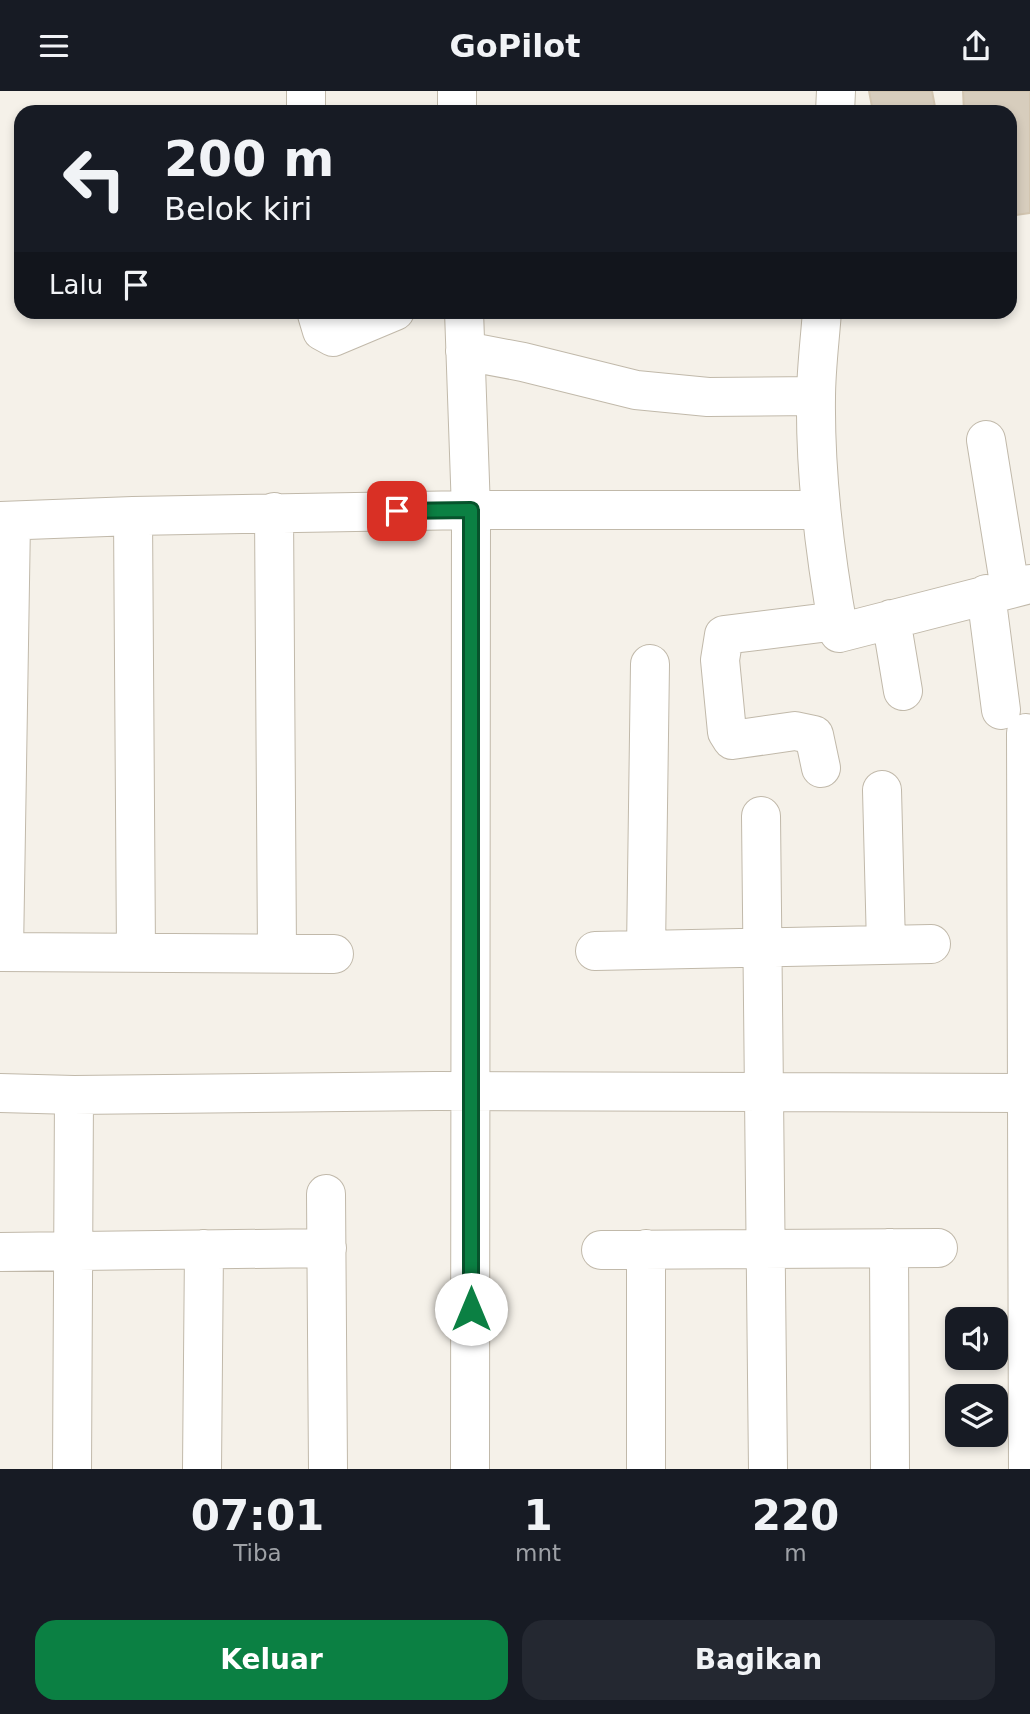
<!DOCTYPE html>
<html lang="id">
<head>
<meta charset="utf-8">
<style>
	body { margin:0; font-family:"DejaVu Sans",sans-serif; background:#242831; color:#f1f3f6; height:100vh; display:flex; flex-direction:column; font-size:26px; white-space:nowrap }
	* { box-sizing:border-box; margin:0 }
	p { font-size:23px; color:#9ea1a6 }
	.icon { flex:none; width:38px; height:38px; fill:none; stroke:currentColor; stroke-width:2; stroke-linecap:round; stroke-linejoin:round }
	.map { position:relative; height:1378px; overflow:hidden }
	.side { display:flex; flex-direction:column; background:#171b24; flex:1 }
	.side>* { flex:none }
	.guide { position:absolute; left:14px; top:14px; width:1003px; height:214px; border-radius:21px; box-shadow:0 4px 10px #0003; background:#171b24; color:#f1f3f6; overflow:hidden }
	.fabs { position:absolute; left:945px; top:1216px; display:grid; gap:14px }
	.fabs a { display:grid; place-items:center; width:63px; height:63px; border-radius:14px; background:#171b24; box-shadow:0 4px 10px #0003; font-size:35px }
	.pin { position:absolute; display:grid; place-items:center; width:60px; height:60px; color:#fff; margin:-30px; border-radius:14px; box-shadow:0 4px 10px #0006 }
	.me { position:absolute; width:77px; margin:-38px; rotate:0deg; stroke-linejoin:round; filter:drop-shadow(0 0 5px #0008) }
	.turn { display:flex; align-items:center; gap:24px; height:147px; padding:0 35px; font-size:32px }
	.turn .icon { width:91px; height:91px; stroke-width:2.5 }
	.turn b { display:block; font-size:49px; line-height:60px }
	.then { display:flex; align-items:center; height:66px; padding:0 35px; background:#0003; gap:14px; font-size:26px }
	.eta { display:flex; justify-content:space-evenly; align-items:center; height:119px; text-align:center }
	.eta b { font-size:42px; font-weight:700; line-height:49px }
	.primary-button { display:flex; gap:14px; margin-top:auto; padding:14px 35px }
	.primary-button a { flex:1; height:80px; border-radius:21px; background:#0b8043; color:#fff; font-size:28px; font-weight:700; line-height:80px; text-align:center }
	.primary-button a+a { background:#242831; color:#f1f3f6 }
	header { display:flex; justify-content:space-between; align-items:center; height:91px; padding:0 35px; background:#171b24; font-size:32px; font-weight:700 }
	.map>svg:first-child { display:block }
	.building { fill:#d7cdbd; stroke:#d2c5b0; stroke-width:2 }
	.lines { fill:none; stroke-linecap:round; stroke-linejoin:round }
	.minor-casing { stroke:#c1b9aa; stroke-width:40 }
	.minor { stroke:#fff; stroke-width:38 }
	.route-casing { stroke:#07532c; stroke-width:18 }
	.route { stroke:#0b8043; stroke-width:12 }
</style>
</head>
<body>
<header><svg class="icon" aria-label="menu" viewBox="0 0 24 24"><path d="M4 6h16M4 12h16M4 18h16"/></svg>GoPilot<svg class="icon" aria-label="share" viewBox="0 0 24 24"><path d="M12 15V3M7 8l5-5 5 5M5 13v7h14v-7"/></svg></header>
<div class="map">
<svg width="1030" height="1378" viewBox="0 0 1030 1378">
	<rect width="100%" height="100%" fill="#f5f1e9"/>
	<path class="building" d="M869 0H932L936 21H873Z
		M963 0H1030V122L1010 125V21H964Z"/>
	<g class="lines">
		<g class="minor-casing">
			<path id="minor" d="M306 0V21
				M457 0V21
				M835 21 836 0
				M316 220 322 240 333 246 395 220
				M464 220 471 419 470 1378
				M822 220C820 249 816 278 816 307 815 386 825 465 839 542L1030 493
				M465 260 523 271 636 299 708 306 816 305
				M986 349 1010 498
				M274 421 277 862
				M133 425 136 861
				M0 430 133 425 471 419H821
				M986 503 1001 619
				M891 528 903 600
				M1026 642 1028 1378
				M821 677 814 644 795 640 732 649 727 641 720 569 724 544 837 530
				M882 699 886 854
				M761 725 768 1378
				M646 859 650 573
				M595 860 931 853
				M0 861 334 863
				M4 861 11 430
				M0 1002 74 1004 435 1000 1030 1002
				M326 1103 328 1378
				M889 1157 890 1378
				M601 1159 938 1157
				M0 1161 327 1157
				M72 1378 74 1004
				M202 1378 204 1158
				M646 1378V1158"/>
		</g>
		<use href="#minor" class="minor"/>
	</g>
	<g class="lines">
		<g class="route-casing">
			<path id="route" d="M397 420 471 419V1218"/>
		</g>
		<use href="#route" class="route"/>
	</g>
</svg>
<div class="fabs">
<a><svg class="icon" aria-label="sound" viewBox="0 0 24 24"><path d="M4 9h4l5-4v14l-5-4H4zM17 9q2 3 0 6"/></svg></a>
<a><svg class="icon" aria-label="layers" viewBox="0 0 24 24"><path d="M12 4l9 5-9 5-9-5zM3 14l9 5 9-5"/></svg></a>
</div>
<div class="pin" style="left:397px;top:420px;background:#d93025"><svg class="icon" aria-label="arrive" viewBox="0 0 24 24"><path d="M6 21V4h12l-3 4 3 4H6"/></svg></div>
<svg class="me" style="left:471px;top:1218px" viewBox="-20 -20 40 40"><circle r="19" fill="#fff"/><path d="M0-13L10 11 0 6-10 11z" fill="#0b8043"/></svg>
<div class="guide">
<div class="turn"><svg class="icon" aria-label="left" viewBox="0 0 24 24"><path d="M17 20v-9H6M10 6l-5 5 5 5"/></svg><div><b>200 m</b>Belok kiri</div></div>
<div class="then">Lalu<svg class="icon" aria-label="arrive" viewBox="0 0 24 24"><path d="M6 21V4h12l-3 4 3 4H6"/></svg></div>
</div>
</div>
<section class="side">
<div class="eta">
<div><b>07:01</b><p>Tiba</p></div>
<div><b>1</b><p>mnt</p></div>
<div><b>220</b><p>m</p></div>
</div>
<div class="primary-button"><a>Keluar</a><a>Bagikan</a></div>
</section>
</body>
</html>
